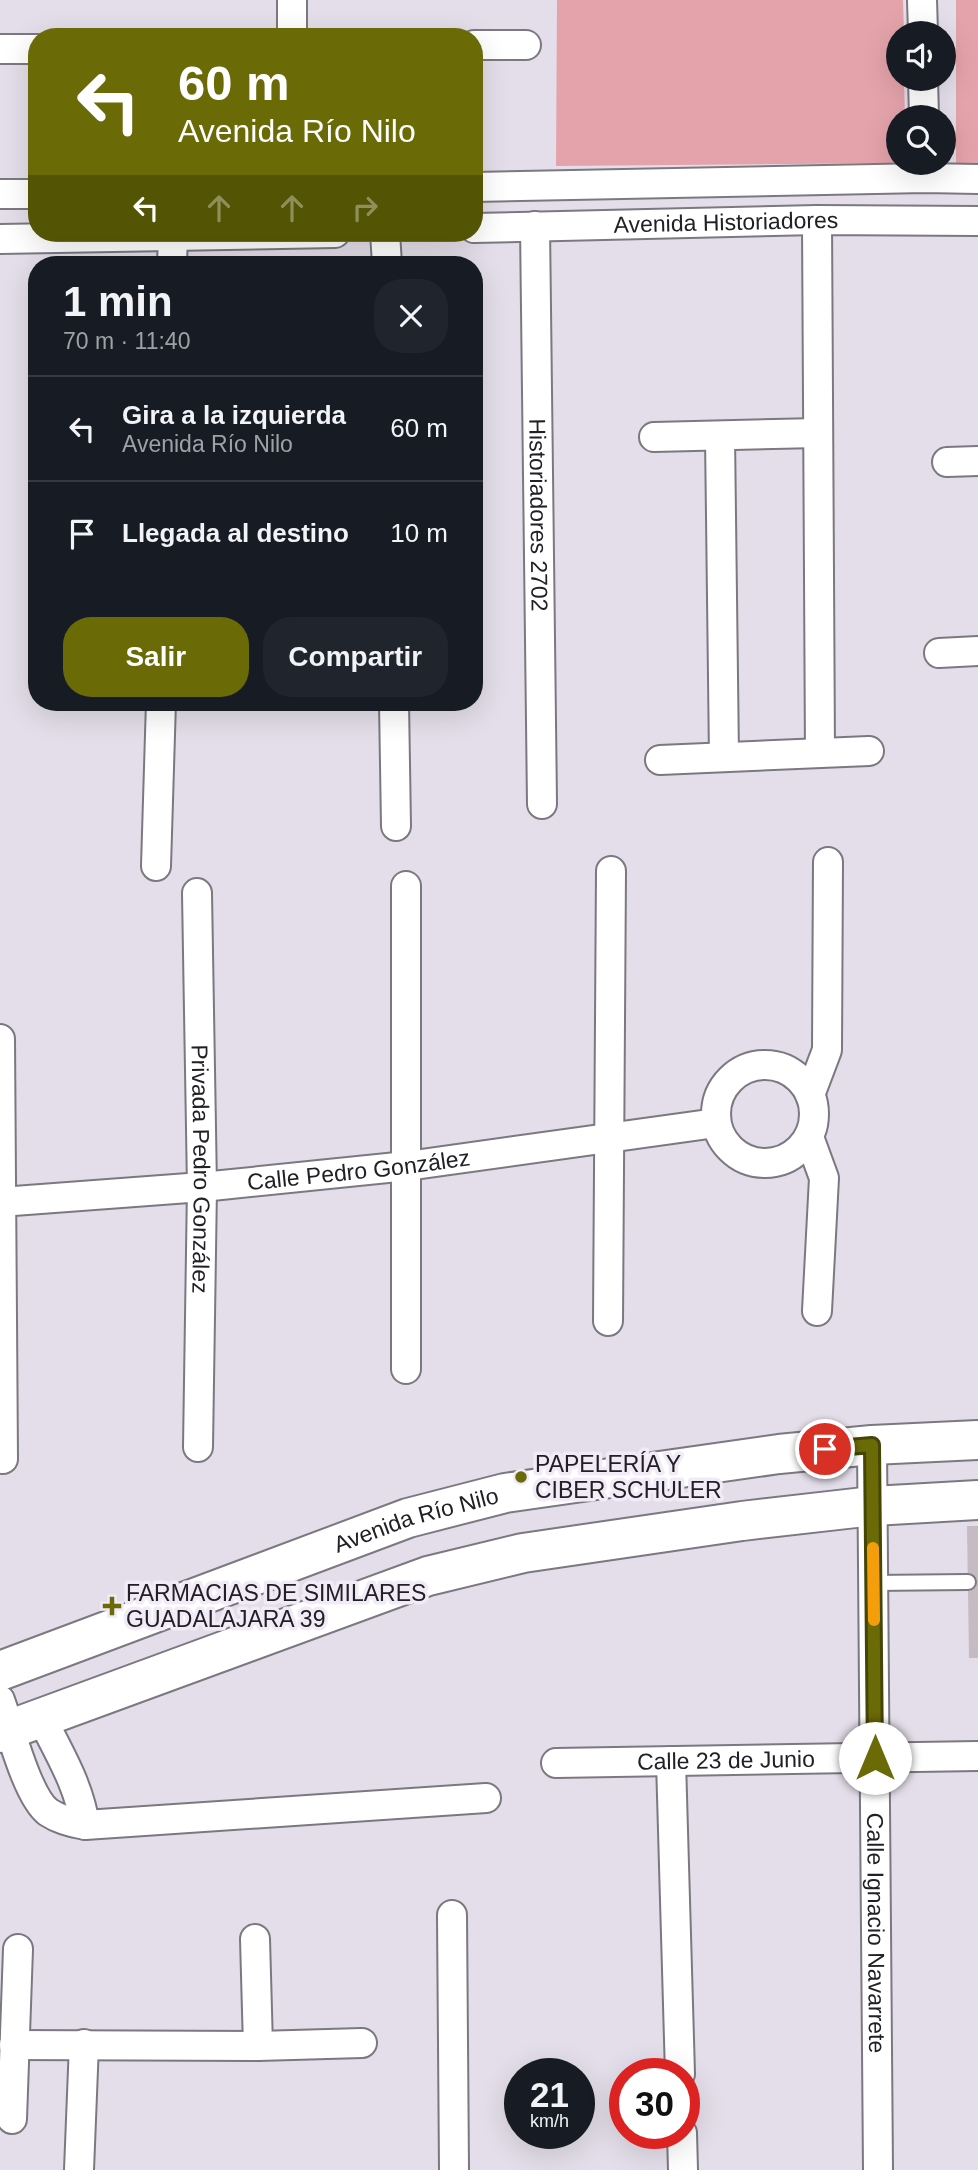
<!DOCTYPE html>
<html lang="es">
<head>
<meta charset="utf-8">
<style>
	body { margin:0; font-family:Helvetica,sans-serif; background:#20242c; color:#f1f3f6; height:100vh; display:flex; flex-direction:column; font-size:26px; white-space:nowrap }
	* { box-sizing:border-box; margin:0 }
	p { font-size:23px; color:#9ea1a6 }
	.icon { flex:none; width:38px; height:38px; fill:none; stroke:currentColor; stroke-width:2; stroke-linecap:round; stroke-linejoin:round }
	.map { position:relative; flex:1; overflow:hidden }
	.panel { position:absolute; left:28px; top:256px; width:455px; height:455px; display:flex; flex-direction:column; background:#171b24; border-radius:28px; box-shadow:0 7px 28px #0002 }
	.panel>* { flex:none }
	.guide { position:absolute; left:28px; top:28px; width:455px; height:214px; border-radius:28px; box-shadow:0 7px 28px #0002; background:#6a6a07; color:#fff; overflow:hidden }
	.tools { position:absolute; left:886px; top:21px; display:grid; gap:14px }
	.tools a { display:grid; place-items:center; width:70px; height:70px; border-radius:50%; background:#171b24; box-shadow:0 7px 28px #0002; font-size:35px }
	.speed { position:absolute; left:504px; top:2058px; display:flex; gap:14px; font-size:35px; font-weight:700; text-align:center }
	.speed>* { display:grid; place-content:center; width:91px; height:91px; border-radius:50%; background:#171b24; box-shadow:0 7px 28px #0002; line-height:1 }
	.speed small { font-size:18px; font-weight:400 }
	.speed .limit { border:10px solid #d22; background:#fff; color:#111 }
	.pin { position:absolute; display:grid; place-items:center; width:60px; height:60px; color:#fff; margin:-30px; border:4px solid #fff; border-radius:50%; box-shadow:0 2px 7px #0007 }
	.me { position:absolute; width:77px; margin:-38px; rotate:0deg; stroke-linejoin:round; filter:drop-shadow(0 0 5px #0008) }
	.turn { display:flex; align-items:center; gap:24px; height:147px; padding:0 35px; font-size:32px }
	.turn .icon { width:91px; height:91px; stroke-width:2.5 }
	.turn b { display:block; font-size:49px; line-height:60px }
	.lanes { display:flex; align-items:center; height:66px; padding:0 35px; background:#0003; justify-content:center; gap:35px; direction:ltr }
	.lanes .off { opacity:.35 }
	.round { display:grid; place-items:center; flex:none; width:74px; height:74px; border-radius:28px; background:#20242c }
	.headline { display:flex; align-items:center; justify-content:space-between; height:119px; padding:0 35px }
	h1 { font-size:42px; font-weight:800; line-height:52px }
	.cta { display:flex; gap:14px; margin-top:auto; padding:14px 35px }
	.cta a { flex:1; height:80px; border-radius:28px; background:#6a6a07; color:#fff; font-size:28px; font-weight:800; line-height:80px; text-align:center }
	.cta a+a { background:#20242c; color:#f1f3f6 }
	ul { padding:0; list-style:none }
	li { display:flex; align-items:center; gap:21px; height:105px; padding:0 35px; border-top:2px solid #363941 }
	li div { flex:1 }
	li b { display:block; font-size:26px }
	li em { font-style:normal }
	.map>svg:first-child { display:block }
	.green { fill:#e4a3ab }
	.building { fill:#c6bbc2 }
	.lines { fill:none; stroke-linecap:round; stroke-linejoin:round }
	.service-casing { stroke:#7c7881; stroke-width:18 }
	.minor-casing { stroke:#7c7881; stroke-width:32 }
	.secondary-casing { stroke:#7c7881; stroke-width:42 }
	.service { stroke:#fff; stroke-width:14 }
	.minor { stroke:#fff; stroke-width:28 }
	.secondary { stroke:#fff; stroke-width:38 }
	.route-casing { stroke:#454505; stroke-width:18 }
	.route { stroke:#6a6a07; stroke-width:12 }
	.slow { stroke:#f59e0b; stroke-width:12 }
	.poi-dot { fill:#6a6a07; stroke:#f0ebf6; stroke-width:2.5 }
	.labels { text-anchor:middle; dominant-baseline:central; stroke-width:7; stroke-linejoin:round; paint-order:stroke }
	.street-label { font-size:23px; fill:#212024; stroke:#f0ebf6 }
	.poi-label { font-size:23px; fill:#212024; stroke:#f0ebf6; text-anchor:start }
</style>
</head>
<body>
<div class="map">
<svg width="978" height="2170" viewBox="0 0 978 2170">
	<rect width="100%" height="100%" fill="#e3dee9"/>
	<path class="green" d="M557 0H903L904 33H898V79H904L905 117H898V163L556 166Z
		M956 0H978V163H956Z"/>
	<path class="building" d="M967 1526H978V1658H969Z"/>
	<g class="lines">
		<g class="service-casing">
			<path id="service" d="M873 1583 968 1582"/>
		</g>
		<g class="minor-casing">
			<g id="minor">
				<path d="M922 0 923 33"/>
				<path d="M292 37V0"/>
				<path d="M474 45H526"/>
				<path d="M0 49H37"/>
				<path d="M923 79 924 117"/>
				<path d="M474 187 925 178 978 179"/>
				<path d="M0 194H37"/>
				<path d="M817 220 820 753"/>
				<path id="s1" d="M535 226 542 804"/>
				<path id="s2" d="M474 228 817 220 978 221"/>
				<path d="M385 233 387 264"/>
				<path d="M0 239 335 233"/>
				<path d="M172 264 173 236"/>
				<path d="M720 436 724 757"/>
				<path d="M654 437 818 433"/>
				<path d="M947 462 978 461"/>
				<path d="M939 653 978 651"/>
				<path d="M394 702 396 826"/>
				<path d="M660 760 869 751"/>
				<path d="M156 866 161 702"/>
				<path d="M406 886V1369"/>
				<path id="s3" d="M197 893 202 1187 198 1447"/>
				<path d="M0 1039 3 1459"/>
				<circle cx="765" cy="1114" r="49"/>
				<path d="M810 1095 827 1050 828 862"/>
				<path d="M809 1137 824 1178 817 1311"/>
				<path id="s4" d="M0 1202 202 1187 407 1166 716 1123"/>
				<path d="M608 1321 611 871"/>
				<path id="s5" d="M872 1445 878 2170"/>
				<path d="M0 1700C10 1727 27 1796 48 1812 60 1820 72 1822 85 1825L486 1798"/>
				<path d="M41 1717C59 1753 79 1785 85 1825"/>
				<path d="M671 1761 680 2074"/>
				<path id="s6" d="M556 1763 978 1756"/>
				<path d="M452 1915 454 2170"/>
				<path d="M255 1939 258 2046"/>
				<path d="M14 2045 258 2046 362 2043"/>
				<path d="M12 2119 18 1949"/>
				<path d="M682 2133 683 2170"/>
				<path d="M79 2170 84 2044"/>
			</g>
		</g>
		<g class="secondary-casing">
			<g id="secondary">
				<path id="s7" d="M0 1671 408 1518 505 1493 779 1454 872 1445 978 1440"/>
				<path d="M0 1733 428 1576 523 1553 742 1521 873 1506 978 1500"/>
			</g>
		</g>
		<use href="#service" class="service"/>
		<use href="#minor" class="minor"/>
		<use href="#secondary" class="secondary"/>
	</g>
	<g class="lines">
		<g class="route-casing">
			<path id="route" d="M825 1449 872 1445 875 1758"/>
		</g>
		<use href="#route" class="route"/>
		<path class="slow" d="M873 1548 874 1620"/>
	</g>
	<g class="poi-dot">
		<circle cx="521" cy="1477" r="7"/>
		<path d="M108.5 1595.5h7v7h7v7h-7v7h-7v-7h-7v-7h7z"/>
	</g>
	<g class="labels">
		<g class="street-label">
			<text stroke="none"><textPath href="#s2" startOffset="252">Avenida Historiadores</textPath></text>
			<text stroke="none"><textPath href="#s1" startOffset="289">Historiadores 2702</textPath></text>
			<text stroke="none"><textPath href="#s3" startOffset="276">Privada Pedro González</textPath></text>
			<text stroke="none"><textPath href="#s4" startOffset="360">Calle Pedro González</textPath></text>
			<text stroke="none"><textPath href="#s7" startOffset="443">Avenida Río Nilo</textPath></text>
			<text stroke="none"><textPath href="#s6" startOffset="170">Calle 23 de Junio</textPath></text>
			<text stroke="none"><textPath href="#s5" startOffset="488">Calle Ignacio Navarrete</textPath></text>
		</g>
		<g class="poi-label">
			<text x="535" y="1464">PAPELERÍA Y<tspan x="535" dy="26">CIBER SCHULER</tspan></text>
			<text x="126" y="1593">FARMACIAS DE SIMILARES<tspan x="126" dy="26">GUADALAJARA 39</tspan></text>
		</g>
	</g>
</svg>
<div class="tools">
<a><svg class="icon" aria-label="sound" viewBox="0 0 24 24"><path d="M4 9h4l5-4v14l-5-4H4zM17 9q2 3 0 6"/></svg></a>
<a><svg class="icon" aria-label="search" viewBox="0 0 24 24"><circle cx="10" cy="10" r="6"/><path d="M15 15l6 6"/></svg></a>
</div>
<div class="speed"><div>21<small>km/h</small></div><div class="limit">30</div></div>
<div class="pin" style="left:825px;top:1449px;background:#d93025"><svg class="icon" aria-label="arrive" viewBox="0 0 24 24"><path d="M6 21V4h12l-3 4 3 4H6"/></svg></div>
<svg class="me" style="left:875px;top:1758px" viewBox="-20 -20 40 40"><circle r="19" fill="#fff"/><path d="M0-13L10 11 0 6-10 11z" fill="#6a6a07"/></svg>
<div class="guide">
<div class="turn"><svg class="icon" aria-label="left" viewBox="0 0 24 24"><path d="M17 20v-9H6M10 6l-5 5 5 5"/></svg><div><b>60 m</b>Avenida Río Nilo</div></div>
<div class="lanes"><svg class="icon" aria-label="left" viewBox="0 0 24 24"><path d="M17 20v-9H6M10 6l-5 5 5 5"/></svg><svg class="icon off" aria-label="ahead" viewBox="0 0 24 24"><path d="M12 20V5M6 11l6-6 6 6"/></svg><svg class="icon off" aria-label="ahead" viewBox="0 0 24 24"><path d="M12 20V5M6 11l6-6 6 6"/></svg><svg class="icon off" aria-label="right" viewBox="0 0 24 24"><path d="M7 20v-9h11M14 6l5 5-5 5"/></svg></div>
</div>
<section class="panel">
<div class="headline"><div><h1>1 min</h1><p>70 m · 11:40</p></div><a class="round"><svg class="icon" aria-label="close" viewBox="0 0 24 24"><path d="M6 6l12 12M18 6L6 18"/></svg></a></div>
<ul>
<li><svg class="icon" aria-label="left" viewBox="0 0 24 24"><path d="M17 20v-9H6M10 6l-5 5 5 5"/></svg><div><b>Gira a la izquierda</b><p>Avenida Río Nilo</p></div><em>60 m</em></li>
<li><svg class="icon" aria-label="arrive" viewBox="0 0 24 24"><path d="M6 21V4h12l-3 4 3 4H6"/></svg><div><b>Llegada al destino</b></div><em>10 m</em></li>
</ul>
<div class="cta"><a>Salir</a><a>Compartir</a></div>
</section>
</div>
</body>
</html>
